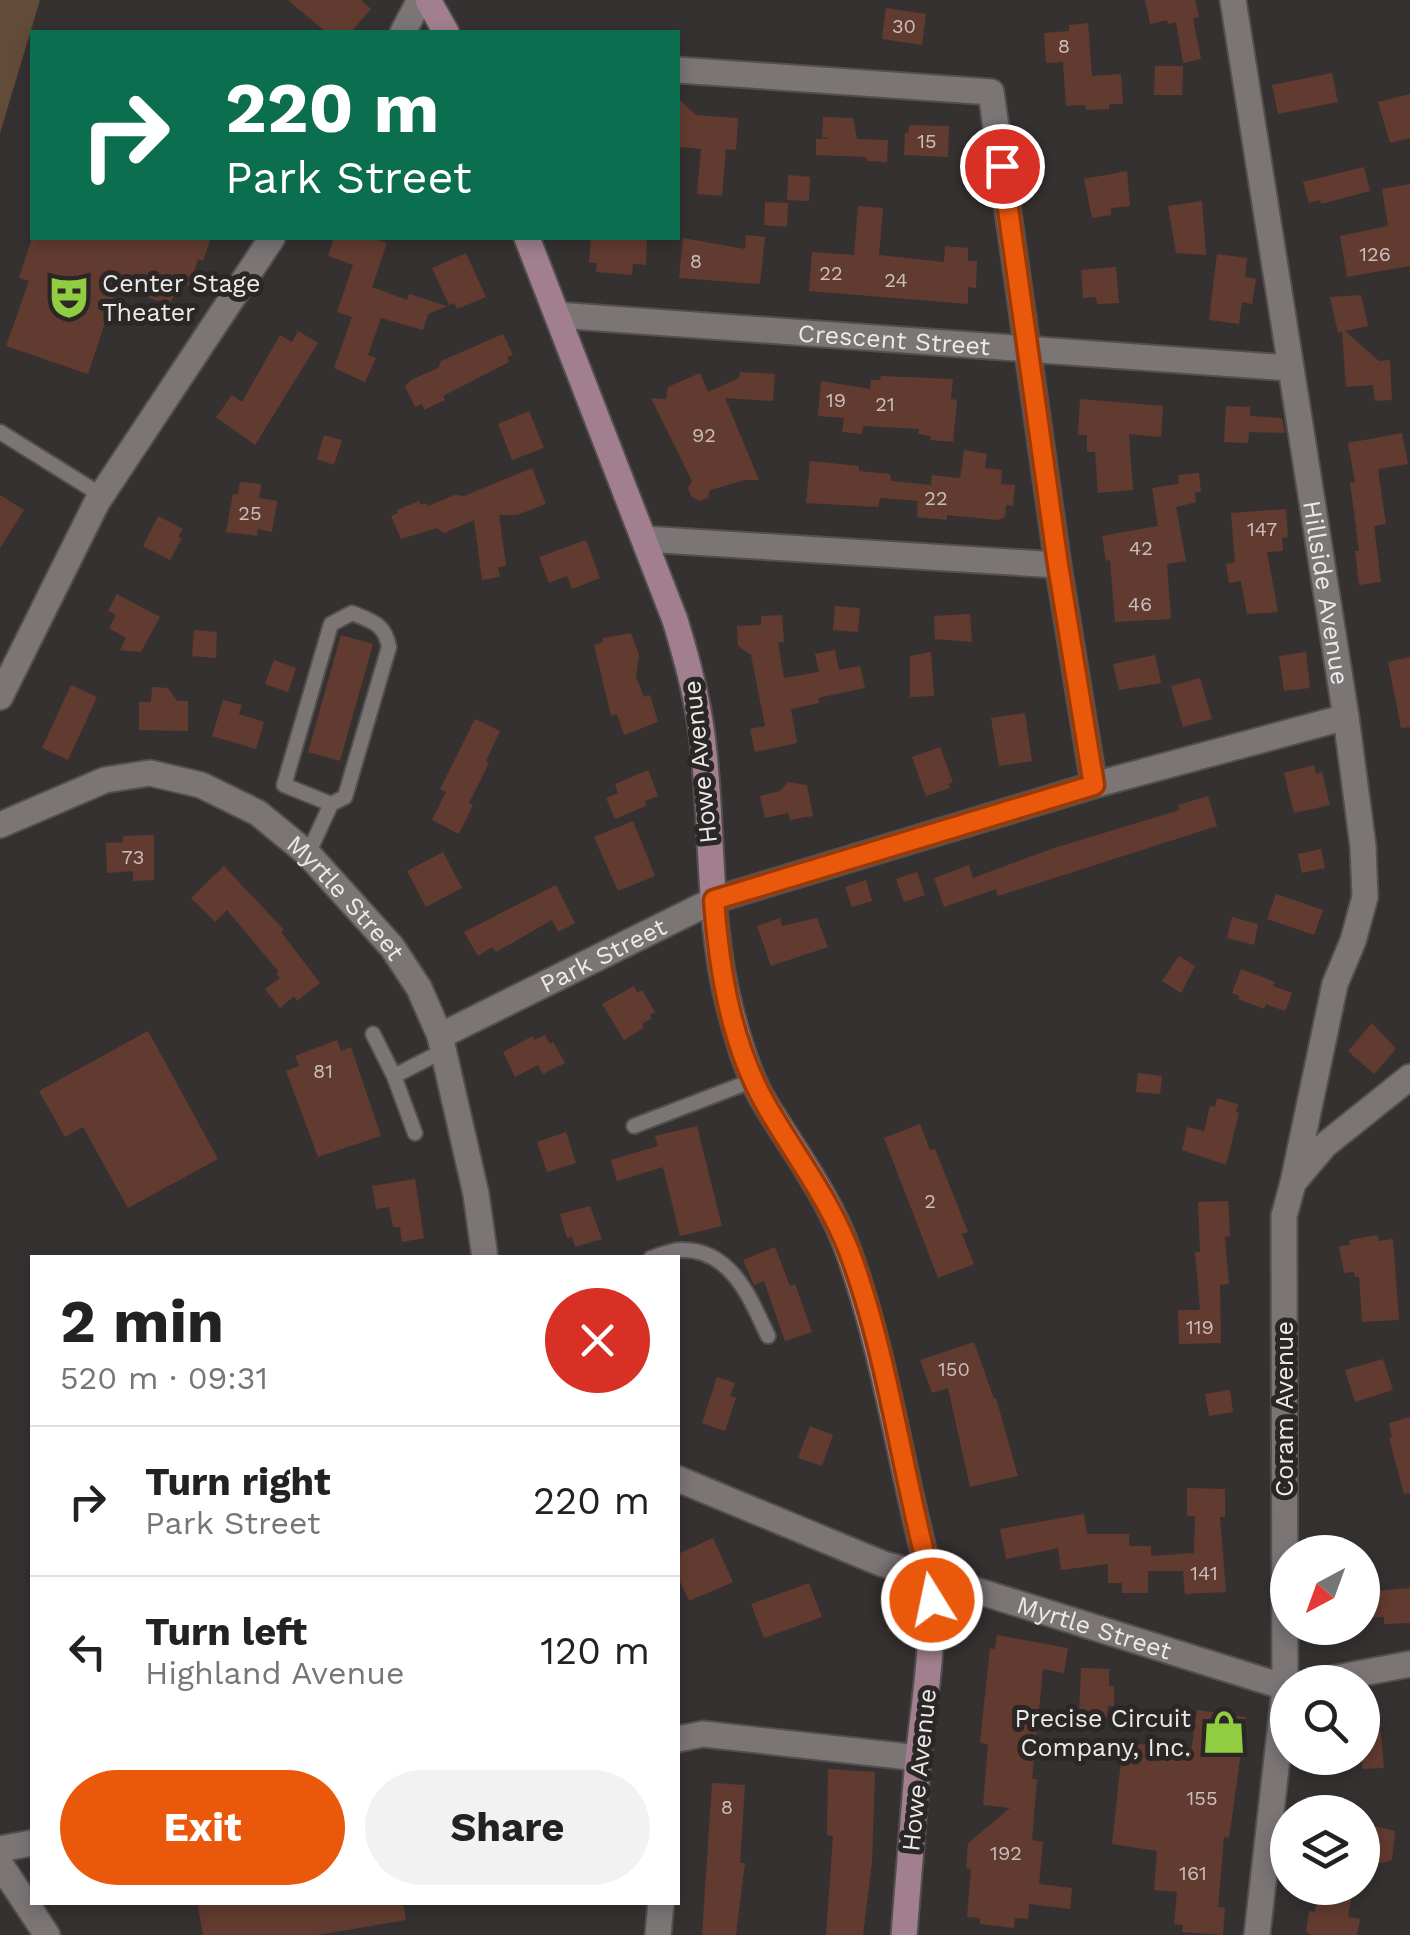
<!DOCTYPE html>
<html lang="en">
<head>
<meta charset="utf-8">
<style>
	body { margin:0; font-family:"Work Sans",sans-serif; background:#f2f2f2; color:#222; height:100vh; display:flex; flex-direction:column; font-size:38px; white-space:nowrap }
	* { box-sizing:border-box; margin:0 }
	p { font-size:32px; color:#767676 }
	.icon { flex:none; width:55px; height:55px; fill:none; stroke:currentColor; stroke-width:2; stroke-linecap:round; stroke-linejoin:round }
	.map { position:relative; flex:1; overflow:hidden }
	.side { position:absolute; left:30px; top:1255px; width:650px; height:650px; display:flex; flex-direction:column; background:#fff; border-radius:0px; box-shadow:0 5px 15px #0003 }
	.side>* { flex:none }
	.guide { position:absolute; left:30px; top:30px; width:650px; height:210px; border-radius:0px; box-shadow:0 5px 15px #0003; background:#0b6e4f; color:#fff; overflow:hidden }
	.needle { width:65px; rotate:221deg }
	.fabs { position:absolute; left:1270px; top:1535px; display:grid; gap:20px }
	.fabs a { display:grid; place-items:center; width:110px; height:110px; border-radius:50%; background:#fff; box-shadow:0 5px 15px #0003; font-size:50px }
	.pin { position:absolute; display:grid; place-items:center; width:85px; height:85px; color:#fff; margin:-42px; border:5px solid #fff; border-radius:50%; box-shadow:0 2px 10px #0007 }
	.me { position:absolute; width:110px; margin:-55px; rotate:350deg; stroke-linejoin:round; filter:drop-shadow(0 0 8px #0008) }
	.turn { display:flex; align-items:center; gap:35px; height:210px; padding:0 30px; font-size:45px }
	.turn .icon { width:130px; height:130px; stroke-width:2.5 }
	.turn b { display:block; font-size:70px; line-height:85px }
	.round { display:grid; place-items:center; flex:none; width:105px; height:105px; border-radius:52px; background:#f2f2f2 }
	.overview { display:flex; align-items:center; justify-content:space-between; height:170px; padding:0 30px }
	h1 { font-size:60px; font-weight:700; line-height:75px }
	.action { display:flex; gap:20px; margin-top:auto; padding:20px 30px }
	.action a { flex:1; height:115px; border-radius:60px; background:#ea580c; color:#fff; font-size:40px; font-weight:700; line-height:115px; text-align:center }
	.action a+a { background:#f2f2f2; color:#222 }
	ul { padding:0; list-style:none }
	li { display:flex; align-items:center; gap:30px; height:150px; padding:0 30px; border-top:2px solid #e0e0e0 }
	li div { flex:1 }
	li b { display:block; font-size:38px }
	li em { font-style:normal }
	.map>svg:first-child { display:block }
	.green { fill:#624b38 }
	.building { fill:#623b30 }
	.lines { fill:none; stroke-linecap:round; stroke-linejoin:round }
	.service-casing { stroke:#534f4f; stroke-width:18 }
	.minor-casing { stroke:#534f4f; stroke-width:29 }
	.tertiary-casing { stroke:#534f4f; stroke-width:29 }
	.secondary-casing { stroke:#534f4f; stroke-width:29 }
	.service { stroke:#7b7576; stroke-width:14 }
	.minor { stroke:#7b7576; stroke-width:25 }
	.tertiary { stroke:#7b7576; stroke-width:25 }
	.secondary { stroke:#a17f8e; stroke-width:25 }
	.route-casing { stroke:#983908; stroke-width:25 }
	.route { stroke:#ea580c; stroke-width:18 }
	.labels { text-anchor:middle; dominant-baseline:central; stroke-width:10; stroke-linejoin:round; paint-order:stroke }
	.number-label { font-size:20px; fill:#cabebb }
	.poi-label { font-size:25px; fill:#ece9e9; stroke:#2c2727; text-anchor:start }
	.street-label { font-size:25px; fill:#ece9e9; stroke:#2c2727 }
</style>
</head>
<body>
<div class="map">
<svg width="1410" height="1935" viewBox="0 0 1410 1935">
	<rect width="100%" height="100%" fill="#363131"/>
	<path class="green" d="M0 0H40L0 133Z"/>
	<path class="building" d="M288 0H361L371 9 351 32H326Z
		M1145 0H1195L1199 17 1193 18 1201 59 1183 63 1176 22 1168 24 1167 20 1150 24Z
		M886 8 926 14 922 45 882 39Z
		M1088 23 1092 76 1121 74 1123 104H1109V109L1086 110 1085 105 1066 106 1063 62 1046 63 1044 33 1069 31V25Z
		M1155 66H1183L1182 95H1154Z
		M1332 73 1338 102 1278 114 1272 85Z
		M1410 94V138L1390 143 1378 102Z
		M678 98 696 115 738 118 736 150 726 149 722 196 697 194 701 149 678 147Z
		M823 117 853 118 857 139 888 140 887 162 867 161V157L816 155V139H831L822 137Z
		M909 125 949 126 948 157 904 155 905 133H908Z
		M1364 167 1370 191 1321 204 1320 200 1309 203 1303 182Z
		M1127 171 1130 206 1111 208V215L1092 218 1084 179Z
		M788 175 810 177 809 201 787 200Z
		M1410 184V266L1347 277 1340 236 1388 226 1382 189Z
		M1202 201 1206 255 1176 253 1168 206Z
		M765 202 788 203 787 227 764 225Z
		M858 206 883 208 879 255 944 262 945 246 968 248V261H977L976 288 968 287V304L809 291 812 252 854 255Z
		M746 235 765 237 760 284 679 278 683 238 745 249Z
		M32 238H211L203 261 198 259 189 286 178 282 170 305 117 287 88 374 6 346 29 281 19 278Z
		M334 238H370L387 243 372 287 407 300 409 294 447 306 428 314 423 330 381 318 368 355 376 358 365 382 334 368 352 317 337 312 353 265 328 256Z
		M591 238 647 240 646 265 633 264 632 275 596 272 597 263 589 262Z
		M466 253 486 297 457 309 454 303 449 305 432 268Z
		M1217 254 1247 258 1245 277 1256 279 1252 304 1242 302 1239 324 1209 320Z
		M1116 267 1119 303 1097 304 1096 297 1083 298 1081 270Z
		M1361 295 1368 326 1345 331 1379 361 1390 360 1392 400 1375 401 1373 385 1346 387 1342 332 1338 333 1330 297Z
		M298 331 318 343 255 445 216 417 232 395 242 402 280 335 292 342Z
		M503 334 513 355 507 357 509 362 443 396 445 400 424 410 422 404 415 407 405 386 411 380 438 368 441 361Z
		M740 372 775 374 773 401 725 398 759 480H745L710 490 708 498 699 501 691 496 688 488 692 481 651 398 666 399 668 387 700 373 708 392 739 378Z
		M881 376 953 379 951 399 957 400 953 442 930 440 931 436 918 434 919 429 863 426 862 434 842 432 844 418 818 416 821 381 870 389 871 380H880Z
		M1080 399 1163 406 1161 437 1129 434 1133 490 1098 493 1095 452H1087V435H1078Z
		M1226 406 1250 407V416L1282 418 1285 433 1249 432 1248 443 1224 442Z
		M529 411 544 448 512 460 498 424Z
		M1402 433 1408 464 1378 469 1386 524 1374 526 1381 582 1359 585 1355 551H1359L1350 482H1355L1348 443Z
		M324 435 342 440 334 465 317 459Z
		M964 450 987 454 985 468 1002 470 1001 484 1015 485 1013 506 1006 505 1005 517 998 520 947 515V520L917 517 918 501 880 498 878 507 806 503 810 461 859 466V471L890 474 891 481 931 485 932 475 960 478Z
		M532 468 546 504 517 515H499L506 566 498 567 500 577 482 580 474 520 444 533 437 528 401 539 391 516 398 513 397 510 419 501 421 505 427 503 428 506 455 495 464 496Z
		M1199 473 1201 492H1195L1196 502 1176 507 1186 561 1167 564 1171 619 1115 622 1110 560 1106 561 1102 536 1158 526 1152 488 1179 484 1178 475Z
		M240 482 261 484 259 498 277 501 272 532 258 529 257 536 226 532 233 494H238Z
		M0 495 24 510 0 548Z
		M1286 509 1288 537 1282 538 1283 551 1267 552 1278 612 1247 614 1241 581 1229 583 1226 564 1235 563 1231 513Z
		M158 516 183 529 178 537 182 538 170 560 143 546Z
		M586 540 600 578 572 589 567 576 549 583 539 557Z
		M117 594 160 617 141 652 120 650 126 638 109 628 116 615 108 611Z
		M835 606 860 608 858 632 833 630Z
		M970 614 972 642 935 639 934 616Z
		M782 615 784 642H778L784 678 819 672 815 654 835 650 839 670 860 666 865 688 818 698 819 703 791 709 797 743 755 752 750 729 765 726 751 655 738 646 737 626 761 625V616Z
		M194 630 217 632 216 658 192 656Z
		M631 633 639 655 636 677 644 697 650 695 658 722 624 735 617 714 611 716 594 645 602 643 603 638Z
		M341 635 373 644 340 761 308 752Z
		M931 652 934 696 910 697V656Z
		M1306 652 1310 688 1284 691 1279 656Z
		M1155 655 1161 683 1119 690 1113 664Z
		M1410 657V727L1401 728 1388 662Z
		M274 660 296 668 288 692 265 684Z
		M1200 678 1212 719 1183 727 1171 686Z
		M71 685 97 697 68 760 42 748Z
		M152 687 168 688 177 701H188V731L139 730V702H151Z
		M223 700 242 705 239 714 264 722 256 749 212 736Z
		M1025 713 1032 761 999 766 991 718Z
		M475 719 500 731 486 761 489 763 469 803 473 805 459 834 432 820 446 792 440 789Z
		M940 747 953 782 948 784 950 788 926 796 912 757Z
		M1314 765 1316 774 1322 772 1330 805 1294 813 1284 773Z
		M648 770 658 796 645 801 646 806 615 819 606 798 618 793 615 784Z
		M788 782 807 785 813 816 790 820 788 813 765 818 760 796 780 791Z
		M1208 796 1217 826 998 896 996 889 944 907 934 878 969 865 973 878 1051 849 1180 810 1178 805Z
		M633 821 655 876 618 891 594 837Z
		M154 835V880L133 881V871L107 873 106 843 123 842V836Z
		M1321 849 1325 868 1302 873 1298 854Z
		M443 852 462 888 426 907 407 871Z
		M224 866 284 930 281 932 320 983 297 1001 294 996 280 1008 265 989 280 978 276 973 279 972 227 910 215 922 191 898Z
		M917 872 925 895 904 902 896 879Z
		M866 880 872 901 852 907 845 887Z
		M556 885 575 923 558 932 552 920 496 952 492 947 478 956 464 932Z
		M1276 894 1323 910 1314 935 1267 919Z
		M1232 917 1258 924 1254 945 1227 938Z
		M780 918 782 926 817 918 828 947 771 966 757 926Z
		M1179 956 1195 966 1181 993 1162 981Z
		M1241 969 1275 982 1273 986 1292 993 1285 1011 1266 1004 1264 1009 1238 999 1239 996 1232 993Z
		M634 986 637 993 642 990 655 1012 650 1015 652 1018 642 1024 644 1028 624 1040 602 1004Z
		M1372 1023 1396 1049 1374 1074 1348 1051Z
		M148 1031 218 1159 128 1208 83 1127 65 1137 39 1091Z
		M545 1035 550 1044 553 1042 565 1063 543 1074 538 1065 515 1077 503 1052 533 1036 535 1040Z
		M337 1040 341 1051 351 1047 381 1136 318 1157 286 1071 299 1066 295 1056Z
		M1138 1073 1162 1076 1160 1094 1136 1092Z
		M1217 1098 1238 1104 1236 1112 1239 1113 1226 1165 1182 1150 1187 1127 1204 1131 1210 1106 1215 1107Z
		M920 1124 930 1150 935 1149 968 1232 962 1234 974 1264 938 1278 884 1138Z
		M697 1126 722 1226 680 1236 663 1167 617 1181 611 1160 658 1146 655 1136Z
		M566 1132 576 1163 547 1172 537 1142Z
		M415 1179 424 1238 402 1242 400 1227H393L389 1207 376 1209 372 1186Z
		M1228 1201 1230 1236 1225 1237 1229 1284 1220 1285 1221 1343 1179 1344 1178 1310H1200L1195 1252H1200L1198 1202Z
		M590 1206 602 1239 575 1247 572 1237 567 1238 560 1214Z
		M1378 1235 1379 1241 1393 1239 1399 1320 1362 1322 1359 1277H1355L1354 1272 1344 1273 1339 1246 1350 1245 1349 1240Z
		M775 1247 790 1286 795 1284 812 1332 785 1341 764 1281 754 1285 743 1260Z
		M974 1342 994 1399 996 1398 1018 1476 970 1487 948 1388 932 1393 920 1360Z
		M1383 1359 1393 1390 1355 1402 1345 1370Z
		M717 1377 735 1383 730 1396 736 1398 725 1431 702 1423Z
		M1230 1390 1233 1412 1209 1416 1205 1394Z
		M1410 1417V1493L1404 1494 1389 1438 1392 1437 1389 1423Z
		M810 1426 833 1435 822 1466 798 1458Z
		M1187 1488 1225 1489V1517H1220L1226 1592 1185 1594 1183 1571H1148V1593H1122V1583H1108V1564L1061 1570 1058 1548 1006 1559 1000 1529 1084 1514 1087 1534H1129V1546H1151V1556L1194 1553 1195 1516H1187Z
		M713 1538 733 1582 689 1601 678 1577V1554Z
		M809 1583 822 1617 764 1638 751 1604Z
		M1410 1588V1623L1384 1624V1617L1364 1618 1362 1592Z
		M997 1635 1068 1648 1064 1673 1043 1669 1032 1779H1037L1032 1840 1043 1842 1039 1884 1072 1888 1070 1909 1029 1904 1028 1919 1015 1918 1014 1928 980 1924V1918L967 1917 971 1869 966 1868 968 1843 1010 1808 983 1805 988 1744 980 1743 990 1648 995 1649Z
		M1081 1668 1109 1669V1686H1114V1706H1108L1107 1717 1079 1716Z
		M1197 1710 1246 1717 1229 1838 1224 1837 1218 1907 1225 1908 1223 1935 1182 1932 1183 1925 1174 1924 1177 1892 1154 1890 1157 1851 1112 1844 1123 1742 1191 1751Z
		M1381 1732 1384 1768 1362 1769V1733Z
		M828 1769 875 1772 872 1863 863 1935H826L833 1836 827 1835Z
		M712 1783 745 1785 740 1863H745L736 1935H702Z
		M1362 1823 1395 1831 1392 1860 1382 1863 1362 1860Z
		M1318 1894 1351 1900 1348 1917 1360 1919 1357 1935H1311L1306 1932 1309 1911 1315 1912Z
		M197 1902H403L406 1920 318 1935H203Z"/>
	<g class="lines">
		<g class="service-casing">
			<path id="service" d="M0 432 101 495
				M308 854 331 804 284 785 331 624 352 613C372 621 385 624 389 647L345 797 331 804
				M373 1034 394 1076 443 1051
				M394 1076 415 1133
				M634 1126 754 1080
				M651 1258C661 1255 673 1249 683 1250 732 1250 751 1300 768 1336"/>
		</g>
		<g class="minor-casing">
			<g id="minor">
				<path id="s1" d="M1233 0 1346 717 1363 846 1365 897 1353 941 1335 984 1293 1183"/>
				<path d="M403 32 420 0"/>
				<path d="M678 70 991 92 1058 565 1094 785"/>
				<path id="s2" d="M557 315 1290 368"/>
				<path d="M645 539 1058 565"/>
				<path d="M0 697 97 502 272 238"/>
				<path id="s3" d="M0 825 105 780 150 773 201 785 258 813 308 854 392 947 419 988 440 1036 476 1194 485 1258"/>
				<path id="s4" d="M440 1036 714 900 1094 785 1346 717"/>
				<path d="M678 1479 883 1564 930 1576"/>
				<path d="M678 1739 703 1734 919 1758"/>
				<path d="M0 1849 32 1843"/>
				<path d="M0 1864 47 1935"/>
				<path d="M658 1935 661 1902"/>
			</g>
		</g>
		<g class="tertiary-casing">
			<g id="tertiary">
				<path id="s5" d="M930 1576 1288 1688"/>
				<path d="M1315 1682 1410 1664"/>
				<path d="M1257 1935 1285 1688 1284 1216 1293 1183 1325 1145 1410 1077"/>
			</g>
		</g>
		<g class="secondary-casing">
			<path id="secondary" d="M428 0 446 32
				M527 238 675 620C688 663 700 707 704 753 713 838 708 925 730 1009 739 1043 749 1078 768 1108 797 1155 830 1199 849 1253 886 1357 901 1469 930 1576 935 1639 925 1697 918 1759 913 1818 909 1876 904 1935"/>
		</g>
		<use href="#service" class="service"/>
		<use href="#minor" class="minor"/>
		<use href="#tertiary" class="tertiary"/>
		<use href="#secondary" class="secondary"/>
	</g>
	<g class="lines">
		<g class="route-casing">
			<path id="route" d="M932 1600 930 1576C901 1469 888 1355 849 1251 828 1197 794 1154 766 1105 731 1044 719 969 714 900L1094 785 1058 565 1002 166"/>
		</g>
		<use href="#route" class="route"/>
	</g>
	<defs>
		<g id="theatre-bare" transform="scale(3.45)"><path d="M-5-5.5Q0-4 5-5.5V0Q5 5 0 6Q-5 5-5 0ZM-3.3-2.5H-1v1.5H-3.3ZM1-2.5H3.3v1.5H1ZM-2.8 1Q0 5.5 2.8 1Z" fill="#90cd41" stroke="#2c2727" stroke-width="2.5" paint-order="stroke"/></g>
		<g id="shop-bare" transform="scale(3.45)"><path d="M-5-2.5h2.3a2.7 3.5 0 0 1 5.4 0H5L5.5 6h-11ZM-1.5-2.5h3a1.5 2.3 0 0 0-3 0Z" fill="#90cd41" stroke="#2c2727" stroke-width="2.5" paint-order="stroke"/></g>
	</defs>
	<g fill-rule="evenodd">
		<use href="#theatre-bare" x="69" y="297"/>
		<use href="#shop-bare" x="1224" y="1732"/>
	</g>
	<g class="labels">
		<g class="number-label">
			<text x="904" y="26">30</text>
			<text x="1064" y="46">8</text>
			<text x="927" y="141">15</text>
			<text x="1375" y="254">126</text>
			<text x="696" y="261">8</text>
			<text x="831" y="273">22</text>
			<text x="896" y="280">24</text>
			<text x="836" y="400">19</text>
			<text x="885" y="404">21</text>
			<text x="704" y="435">92</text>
			<text x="936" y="498">22</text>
			<text x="250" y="513">25</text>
			<text x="1262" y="529">147</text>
			<text x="1141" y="548">42</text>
			<text x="1140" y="604">46</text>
			<text x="133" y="857">73</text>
			<text x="323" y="1071">81</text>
			<text x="930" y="1201">2</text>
			<text x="1200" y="1327">119</text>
			<text x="954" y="1369">150</text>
			<text x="1204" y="1573">141</text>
			<text x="1202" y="1798">155</text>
			<text x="727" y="1807">8</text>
			<text x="1006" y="1853">192</text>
			<text x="1193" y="1873">161</text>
		</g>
		<g class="poi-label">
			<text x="102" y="283">Center Stage<tspan x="102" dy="29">Theater</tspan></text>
			<text x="1191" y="1718" text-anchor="end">Precise Circuit<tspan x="1191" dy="29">Company, Inc.</tspan></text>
		</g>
		<g class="street-label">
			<text stroke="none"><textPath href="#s2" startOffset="338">Crescent Street</textPath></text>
			<text stroke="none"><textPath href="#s1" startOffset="600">Hillside Avenue</textPath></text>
			<text transform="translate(700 762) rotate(-96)">Howe Avenue</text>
			<text stroke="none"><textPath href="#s3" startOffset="398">Myrtle Street</textPath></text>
			<text stroke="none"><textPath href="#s4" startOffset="182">Park Street</textPath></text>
			<text transform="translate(1284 1409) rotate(-90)">Coram Avenue</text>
			<text stroke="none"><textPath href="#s5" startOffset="172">Myrtle Street</textPath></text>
			<text transform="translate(919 1770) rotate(-84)">Howe Avenue</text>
		</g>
	</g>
</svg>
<div class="fabs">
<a><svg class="needle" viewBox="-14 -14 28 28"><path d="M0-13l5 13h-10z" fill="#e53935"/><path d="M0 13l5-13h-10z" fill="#767676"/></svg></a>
<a><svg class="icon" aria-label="search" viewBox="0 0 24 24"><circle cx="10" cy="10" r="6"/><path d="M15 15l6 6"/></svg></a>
<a><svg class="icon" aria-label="layers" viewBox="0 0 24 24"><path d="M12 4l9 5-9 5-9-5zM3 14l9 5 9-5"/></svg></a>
</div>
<div class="pin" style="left:1002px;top:166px;background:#d93025"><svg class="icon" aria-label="arrive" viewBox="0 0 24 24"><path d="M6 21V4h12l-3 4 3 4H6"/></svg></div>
<svg class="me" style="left:932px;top:1600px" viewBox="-20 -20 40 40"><circle r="17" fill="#ea580c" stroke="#fff" stroke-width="3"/><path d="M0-11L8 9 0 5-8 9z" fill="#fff"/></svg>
<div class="guide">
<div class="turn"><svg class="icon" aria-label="right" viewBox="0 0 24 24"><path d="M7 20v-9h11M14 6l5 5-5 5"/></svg><div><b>220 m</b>Park Street</div></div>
</div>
<section class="side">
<div class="overview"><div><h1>2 min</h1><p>520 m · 09:31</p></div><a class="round" style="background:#d93025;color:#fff"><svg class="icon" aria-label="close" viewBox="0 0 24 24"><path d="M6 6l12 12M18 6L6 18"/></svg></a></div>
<ul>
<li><svg class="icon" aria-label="right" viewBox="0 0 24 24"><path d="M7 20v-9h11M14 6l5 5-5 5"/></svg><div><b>Turn right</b><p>Park Street</p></div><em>220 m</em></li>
<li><svg class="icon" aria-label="left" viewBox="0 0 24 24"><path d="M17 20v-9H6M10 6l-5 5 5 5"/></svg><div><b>Turn left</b><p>Highland Avenue</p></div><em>120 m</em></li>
</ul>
<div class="action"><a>Exit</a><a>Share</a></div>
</section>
</div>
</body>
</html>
